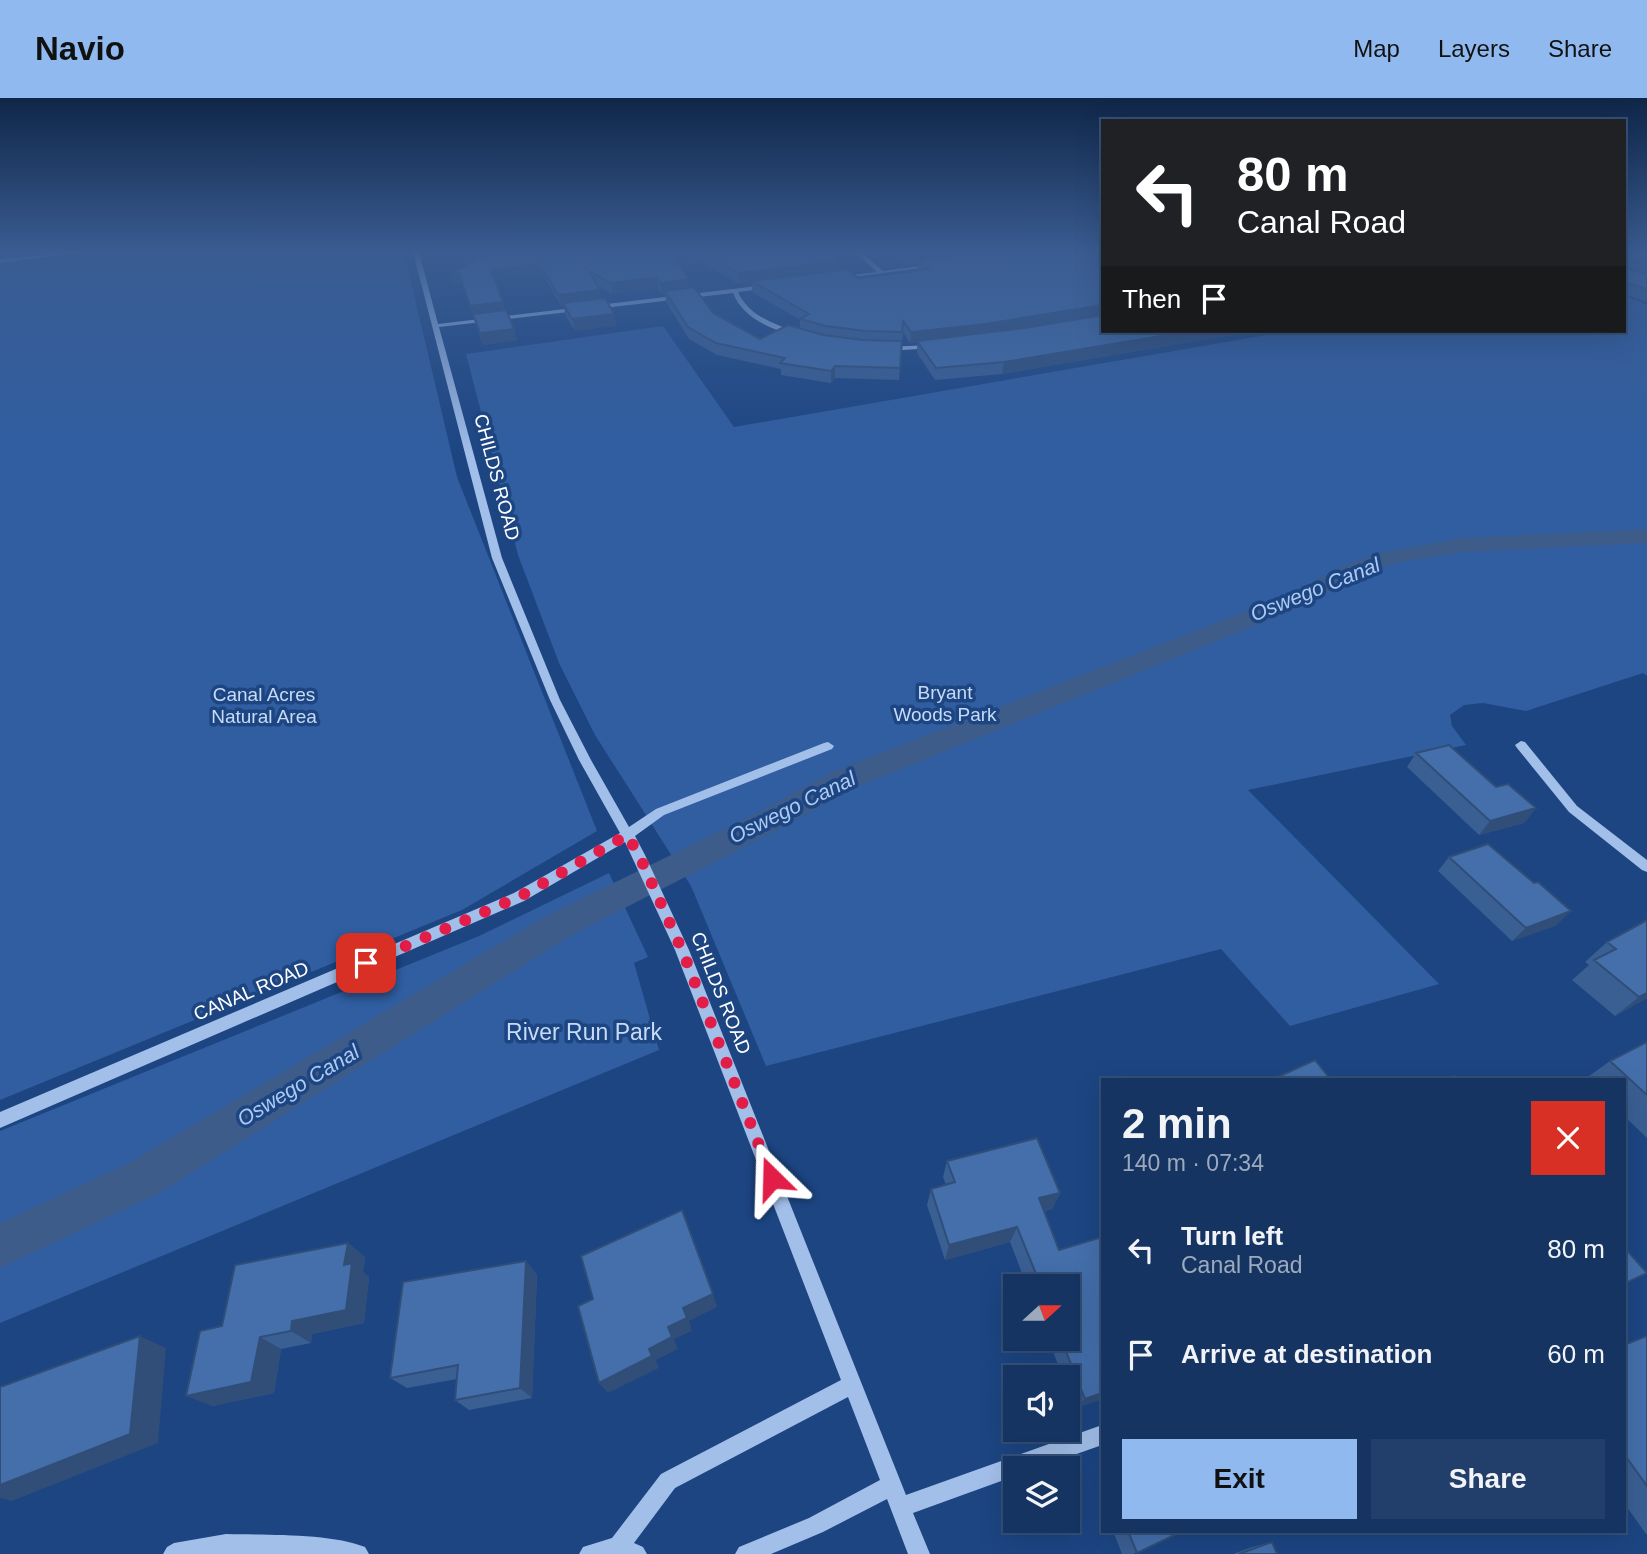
<!DOCTYPE html>
<html lang="en">
<head>
<meta charset="utf-8">
<style>
	body { margin:0; font-family:Helvetica,sans-serif; background:#223f6b; color:#f1f3f6; height:100vh; display:flex; flex-direction:column; font-size:26px; white-space:nowrap }
	* { box-sizing:border-box; margin:0 }
	p { font-size:23px; color:#9daabe }
	.icon { flex:none; width:38px; height:38px; fill:none; stroke:currentColor; stroke-width:2; stroke-linecap:round; stroke-linejoin:round }
	.map { position:relative; flex:1; overflow:hidden }
	.sheet { position:absolute; left:1101px; top:980px; width:525px; height:455px; display:flex; flex-direction:column; background:#153462; border-radius:0px; box-shadow:0 7px 28px #0002,0 0 0 2px #344f77 }
	.sheet>* { flex:none }
	.banner { position:absolute; left:1101px; top:21px; width:525px; height:214px; border-radius:0px; box-shadow:0 7px 28px #0002,0 0 0 2px #344f77; background:#202124; color:#fff; overflow:hidden }
	.needle { width:46px; rotate:69deg }
	.controls { position:absolute; left:1003px; top:1176px; display:grid; gap:14px }
	.controls a { display:grid; place-items:center; width:77px; height:77px; border-radius:0px; background:#153462; box-shadow:0 7px 28px #0002,0 0 0 2px #344f77; font-size:35px }
	.pin { position:absolute; display:grid; place-items:center; width:60px; height:60px; color:#fff; margin:-30px; border-radius:14px; box-shadow:0 4px 10px #0006 }
	.me { position:absolute; width:77px; margin:-38px; rotate:338deg; stroke-linejoin:round; filter:drop-shadow(0 0 5px #0008) }
	.turn { display:flex; align-items:center; gap:24px; height:147px; padding:0 21px; font-size:32px }
	.turn .icon { width:91px; height:91px; stroke-width:2.5 }
	.turn b { display:block; font-size:49px; line-height:60px }
	.then { display:flex; align-items:center; height:66px; padding:0 21px; background:#0003; gap:14px; font-size:26px }
	.round { display:grid; place-items:center; flex:none; width:74px; height:74px; border-radius:0px; background:#223f6b }
	.headline { display:flex; align-items:center; justify-content:space-between; height:119px; padding:0 21px }
	h1 { font-size:42px; font-weight:600; line-height:52px }
	.action { display:flex; gap:14px; margin-top:auto; padding:14px 21px }
	.action a { flex:1; height:80px; border-radius:0px; background:#90b9f0; color:#111; font-size:28px; font-weight:600; line-height:80px; text-align:center }
	.action a+a { background:#223f6b; color:#f1f3f6 }
	ul { padding:0; list-style:none }
	li { display:flex; align-items:center; gap:21px; height:105px; padding:0 21px }
	li div { flex:1 }
	li b { display:block; font-size:26px }
	li em { font-style:normal }
	header { display:flex; align-items:center; gap:42px; box-sizing:border-box; height:98px; padding:0 35px; background:#90b9f0; color:#111 }
	header strong { font-size:33px }
	nav { display:flex; gap:38px; margin-inline-start:auto; font-size:24px }
	.map>svg:first-child { display:block }
	.green { fill:#305ea1 }
	.lines { fill:none; stroke-linecap:round; stroke-linejoin:round }
	.canal { fill:#3e5c8a; fill-rule:evenodd }
	.minor { fill:#a2bfea; fill-rule:evenodd }
	.wall { fill:#3a5f93 }
	.shaded-wall { fill:#304e78 }
	.building { fill:#446fab; stroke:#304e78; stroke-width:2 }
	.route { stroke:#e11d48; stroke-width:12; stroke-dasharray:0 21.6 }
	.labels { text-anchor:middle; dominant-baseline:central; stroke-width:7; stroke-linejoin:round; paint-order:stroke }
	.street-label { font-size:19px; fill:#fff; stroke:#1c4582 }
	.park-label { font-size:19px; fill:#c6dbf7; stroke:#1c4582 }
	.water-label { font-size:21px; font-style:italic; fill:#adcaf2; stroke:#1c4582 }
	.near-park-label { font-size:23px; fill:#c6dbf7; stroke:#1c4582 }
</style>
</head>
<body>
<header>
<strong>Navio</strong>
<nav><a>Map</a><a>Layers</a><a>Share</a></nav>
</header>
<div class="map">
<svg width="1647" height="1456" viewBox="0 0 1647 1456">
	<rect width="100%" height="100%" fill="#1c4582"/>
	<path class="green" d="M116 154H404L457 379 597 733 462 812 0 1002V166Z
		M1624 198 1647 207V578L1643 575 1526 613 1483 605 1464 607 1450 617 1452 628 1466 647 1248 692 1439 886 1290 928 1221 851 766 968 691 788 595 637 559 565 518 457 466 256 663 228 734 329 1290 233H1624Z
		M609 775 648 859 634 865 659 952 0 1225V1033L479 838Z"/>
	<g class="lines">
		<path class="canal" d="M1647 431V445L1463 454 1395 465 1365 476 1293 512 854 690 779 731 570 838 159 1095 0 1170V1125L129 1065 546 818 757 715 832 674 1275 502 1348 466 1379 455 1463 440Z"/>
		<path class="minor" d="M67 154H88L0 165V161Z
			M413 154H419L438 226 767 187 769 190 738 194C750 220 775 224 797 236L794 238C769 230 743 220 733 195L439 229 502 460 560 602 591 662 629 729 656 711 824 645 828 644 834 648 832 651 664 717 635 738 645 757 689 852 906 1397 1102 1327V1347L1037 1370H1015V1378L913 1415 930 1456H908L887 1401 823 1434 771 1456H735L739 1449 809 1420 880 1382 848 1299 675 1390 634 1445 643 1449 647 1456H579L583 1449 612 1440 661 1376 841 1282 675 852 625 744 524 803 0 1030V1014L514 795 620 735 579 662 550 602 492 460Z
			M855 154H861L883 173 934 166 937 168 839 181 841 178 877 174Z
			M933 247 935 248V250L885 253 882 251 885 249Z
			M1521 643 1525 644 1577 708 1647 762V774L1642 772 1569 714 1517 650 1515 647Z
			M226 1436C264 1437 332 1435 365 1449L369 1456H163L167 1449 174 1445Z"/>
	</g>
	<path class="wall" d="M481 154H670L690 190 713 215 760 241 800 230V222L752 194V185L739 186 686 154H829L839 172 858 180 917 172 918 165 907 166 892 154H1102V233H1274L1253 236 1249 234 1002 276 935 282 917 255V244L910 245 903 234 899 282 835 280 831 285 781 277V271L717 257 689 241 666 204 665 195 662 196 658 191 612 197 598 188 601 200 614 216 616 227 575 233 565 216 564 208H561L543 177 495 182 505 212 514 231 517 242 483 247 462 186 454 187 451 176 488 156Z
		M1624 154H1647V202L1644 203 1624 196Z
		M1416 655 1496 689 1536 710 1524 725 1479 737 1407 669Z
		M1449 759 1557 827 1512 843 1438 773Z
		M1647 822V900L1615 918 1572 882 1589 867 1585 864 1607 844Z
		M1647 944V1040L1624 1018V982L1585 981 1610 963Z
		M1037 1040 1060 1095 1052 1111 1044 1113 1059 1152 1102 1139V1301L1075 1310 1068 1292V1279H1063L1048 1241H1068V1188H1027L1010 1144 945 1162 927 1107 931 1091 946 1087 943 1079 947 1063Z
		M348 1145 365 1159 363 1174 369 1179 364 1225 312 1236 311 1245 281 1251 274 1295 212 1308 222 1228Z
		M526 1163 537 1177 532 1300 469 1312 455 1302 457 1281 407 1290 390 1280Z
		M1647 1238V1436H1646L1624 1405V1247Z
		M1113 1433H1183L1133 1456H1122Z
		M1272 1444 1277 1456H1233L1252 1449Z"/>
	<path class="shaded-wall" d="M917 154H999L918 163V165L907 166 908 155Z
		M839 163V174L752 183V185L739 186V175Z
		M540 166 543 177 493 182 491 172Z
		M459 175 462 186 454 187 451 176Z
		M657 180 658 191 612 197 611 185Z
		M689 181 690 192 665 193V195L662 196 660 185Z
		M600 192 602 203 563 205 564 208H561L558 197Z
		M503 204 506 215 473 219 470 208Z
		M1102 207V218L983 238 917 243V244L910 245 911 234Z
		M614 216 616 227 575 233 572 221Z
		M514 231 517 242 483 247 480 235Z
		M1191 233H1250L1249 234 1002 276 1004 264Z
		M1254 233H1274L1253 236Z
		M835 268V280L831 285V273Z
		M1536 710 1524 725 1479 737 1490 723Z
		M1571 813 1557 827 1512 843 1526 830Z
		M1647 895V900L1615 918 1639 899Z
		M1060 1095 1052 1111 1032 1116 1039 1100Z
		M1017 1129 1010 1144 945 1162 949 1147Z
		M348 1145 365 1159 363 1174 369 1179 364 1225 312 1236 311 1245 291 1233 292 1223 344 1167Z
		M526 1163 537 1177 532 1300 520 1290Z
		M713 1196 717 1209 689 1223 692 1233 674 1241 678 1251 656 1262 659 1270 608 1295 599 1285 649 1251 683 1210Z
		M140 1238 166 1250 158 1345 12 1403 0 1400V1387Z
		M260 1239 281 1251 274 1295 212 1308 186 1298Z
		M1102 1295V1301L1075 1310 1085 1301Z"/>
	<path class="building" d="M490 154H670L689 181 660 185 657 180 611 185 589 173 600 192 558 197 540 166 491 172 503 204 470 208 459 175 451 176Z
		M703 154H829L839 163 739 175Z
		M980 154H1102V207L985 226 911 234 903 223 902 234 865 233 826 228 800 221 809 216 752 183 848 171 858 180 929 171 918 163Z
		M1624 154H1647V167L1631 162 1627 165 1629 171 1647 176V191L1624 184Z
		M694 189 713 215 760 241 788 227 823 237 863 242 902 243 900 270 835 268 831 273 780 265 785 260 716 245 688 229 665 193Z
		M605 200 614 216 572 221 563 205Z
		M506 212 514 231 480 235 473 216Z
		M1102 217V233H1191L1004 264 936 270 917 243 1025 230Z
		M1449 647 1496 689 1508 686 1536 710 1490 723 1416 655Z
		M1488 746 1534 785 1538 784 1571 813 1526 830 1449 759Z
		M1647 822V895L1639 899 1594 862 1616 851 1607 844Z
		M1647 944V997L1610 963Z
		M1315 962 1331 982H1271Z
		M1454 978 1458 982H1445Z
		M1037 1040 1060 1095 1039 1100 1059 1152 1102 1139V1295L1085 1301 1061 1241H1068V1188H1041L1017 1129 949 1147 931 1091 955 1084 947 1063Z
		M682 1112 713 1196 683 1210 687 1220 668 1229 672 1239 649 1251 652 1258 599 1285 578 1208 593 1201 581 1158Z
		M348 1145 344 1167 352 1165 346 1212 292 1223 291 1233 260 1239 251 1284 186 1298 200 1233 222 1228 235 1167Z
		M1624 1149 1647 1175 1624 1186Z
		M526 1163 520 1290 455 1302 458 1267 390 1280 403 1184Z
		M140 1238 130 1336 0 1387V1289Z
		M1647 1238V1388L1624 1356V1247Z
		M1128 1433H1183L1137 1455Z
		M1272 1444 1277 1456H1239Z"/>
	<linearGradient id="sky" x2="0" y2="1"><stop stop-color="#0f2648"/><stop offset="0.43" stop-color="#3a5c92"/><stop offset="1" stop-color="#3a5c92" stop-opacity="0"/></linearGradient>
	<rect width="1647" height="358" fill="url(#sky)"/>
	<g class="lines">
		<path class="route" d="M366 865 519 799 627 737 639 757 682 852 772 1080"/>
	</g>
	<g class="labels">
		<g class="street-label">
			<text transform="translate(497 379) rotate(75)">CHILDS ROAD</text>
			<text transform="translate(251 893) rotate(-23)">CANAL ROAD</text>
			<text transform="translate(721 895) rotate(68)">CHILDS ROAD</text>
		</g>
		<g class="park-label">
			<text x="945" y="594">Bryant<tspan x="945" dy="22">Woods Park</tspan></text>
			<text x="264" y="596">Canal Acres<tspan x="264" dy="22">Natural Area</tspan></text>
		</g>
		<g class="water-label">
			<text transform="translate(1315 491) rotate(-22)">Oswego Canal</text>
			<text transform="translate(792 709) rotate(-26)">Oswego Canal</text>
			<text transform="translate(298 987) rotate(-31)">Oswego Canal</text>
		</g>
		<g class="near-park-label">
			<text x="584" y="934">River Run Park</text>
		</g>
	</g>
</svg>
<div class="controls">
<a><svg class="needle" viewBox="-14 -14 28 28"><path d="M0-13l5 13h-10z" fill="#e53935"/><path d="M0 13l5-13h-10z" fill="#9daabe"/></svg></a>
<a><svg class="icon" aria-label="sound" viewBox="0 0 24 24"><path d="M4 9h4l5-4v14l-5-4H4zM17 9q2 3 0 6"/></svg></a>
<a><svg class="icon" aria-label="layers" viewBox="0 0 24 24"><path d="M12 4l9 5-9 5-9-5zM3 14l9 5 9-5"/></svg></a>
</div>
<div class="pin" style="left:366px;top:865px;background:#d93025"><svg class="icon" aria-label="arrive" viewBox="0 0 24 24"><path d="M6 21V4h12l-3 4 3 4H6"/></svg></div>
<svg class="me" style="left:772px;top:1080px" viewBox="-20 -20 40 40"><path d="M0-17L14 15 0 8-14 15z" fill="#e11d48" stroke="#fff" stroke-width="4"/></svg>
<div class="banner">
<div class="turn"><svg class="icon" aria-label="left" viewBox="0 0 24 24"><path d="M17 20v-9H6M10 6l-5 5 5 5"/></svg><div><b>80 m</b>Canal Road</div></div>
<div class="then">Then<svg class="icon" aria-label="arrive" viewBox="0 0 24 24"><path d="M6 21V4h12l-3 4 3 4H6"/></svg></div>
</div>
<section class="sheet">
<div class="headline"><div><h1>2 min</h1><p>140 m · 07:34</p></div><a class="round" style="background:#d93025;color:#fff"><svg class="icon" aria-label="close" viewBox="0 0 24 24"><path d="M6 6l12 12M18 6L6 18"/></svg></a></div>
<ul>
<li><svg class="icon" aria-label="left" viewBox="0 0 24 24"><path d="M17 20v-9H6M10 6l-5 5 5 5"/></svg><div><b>Turn left</b><p>Canal Road</p></div><em>80 m</em></li>
<li><svg class="icon" aria-label="arrive" viewBox="0 0 24 24"><path d="M6 21V4h12l-3 4 3 4H6"/></svg><div><b>Arrive at destination</b></div><em>60 m</em></li>
</ul>
<div class="action"><a>Exit</a><a>Share</a></div>
</section>
</div>
</body>
</html>
